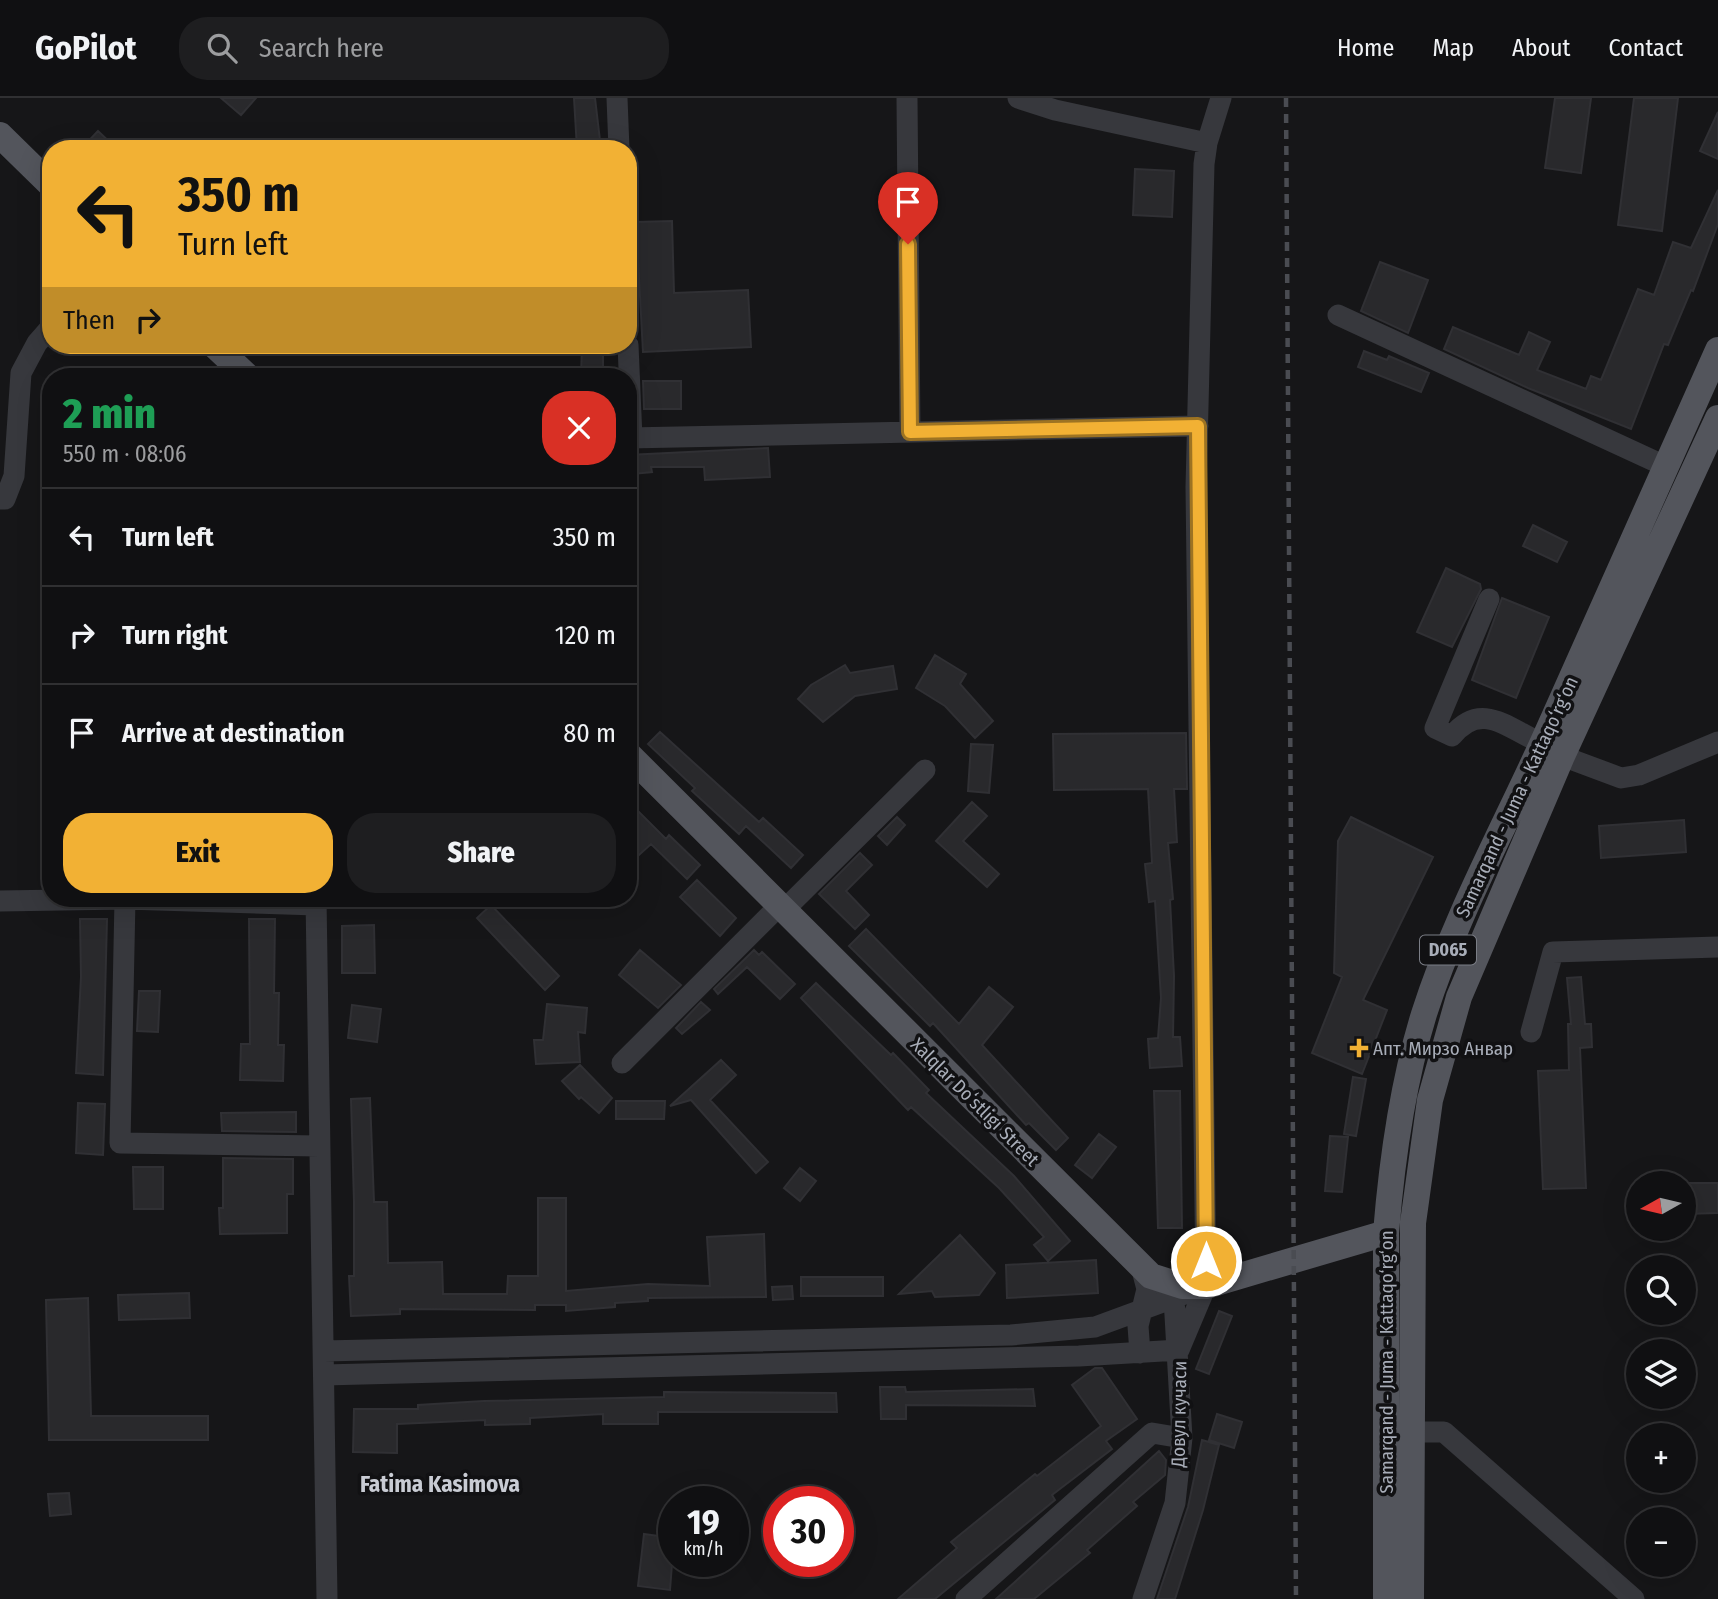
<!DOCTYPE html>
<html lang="en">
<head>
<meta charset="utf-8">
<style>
	body { margin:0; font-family:"Fira Sans Condensed",sans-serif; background:#1e1e20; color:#f1f3f6; height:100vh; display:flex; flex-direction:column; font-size:26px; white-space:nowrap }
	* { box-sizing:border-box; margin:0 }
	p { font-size:23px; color:#9c9d9f }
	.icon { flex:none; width:38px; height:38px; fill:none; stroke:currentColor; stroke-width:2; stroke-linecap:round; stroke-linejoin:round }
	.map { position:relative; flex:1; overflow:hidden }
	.details { position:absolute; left:42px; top:270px; width:595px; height:539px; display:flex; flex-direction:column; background:#101012; border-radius:28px; box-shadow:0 7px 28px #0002,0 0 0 2px #303032 }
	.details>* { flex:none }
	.banner { position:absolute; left:42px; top:42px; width:595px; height:214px; border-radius:28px; box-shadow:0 7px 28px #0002,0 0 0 2px #303032; background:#f2b134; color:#111; overflow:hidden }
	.needle { width:46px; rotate:262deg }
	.buttons { position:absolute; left:1626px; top:1073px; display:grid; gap:14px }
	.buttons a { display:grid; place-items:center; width:70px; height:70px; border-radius:50%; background:#101012; box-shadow:0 7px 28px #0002,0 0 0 2px #303032; font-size:35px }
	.speed { position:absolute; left:658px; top:1388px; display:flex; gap:14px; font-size:35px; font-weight:700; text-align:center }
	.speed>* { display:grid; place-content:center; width:91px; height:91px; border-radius:50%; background:#101012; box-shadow:0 7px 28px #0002,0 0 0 2px #303032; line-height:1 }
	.speed small { font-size:18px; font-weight:400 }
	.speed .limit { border:10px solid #d22; background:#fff; color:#111 }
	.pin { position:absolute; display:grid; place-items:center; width:60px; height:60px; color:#fff; margin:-72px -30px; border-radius:50% 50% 50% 0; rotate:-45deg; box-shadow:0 0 7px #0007 }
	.pin .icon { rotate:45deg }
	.me { position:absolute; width:77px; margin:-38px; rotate:0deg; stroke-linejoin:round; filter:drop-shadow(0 0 5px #0008) }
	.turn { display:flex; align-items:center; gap:24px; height:147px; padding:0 21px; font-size:32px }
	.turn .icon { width:91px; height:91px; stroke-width:2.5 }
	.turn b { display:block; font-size:49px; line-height:60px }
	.then { display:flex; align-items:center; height:66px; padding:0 21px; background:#0003; gap:14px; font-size:26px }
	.round { display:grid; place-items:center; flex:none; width:74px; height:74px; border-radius:28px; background:#1e1e20 }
	.head { display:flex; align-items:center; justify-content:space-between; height:119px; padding:0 21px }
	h1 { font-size:42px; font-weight:800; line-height:52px; color:#1e9e55 }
	.action { display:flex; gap:14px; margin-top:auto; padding:14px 21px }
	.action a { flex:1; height:80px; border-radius:28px; background:#f2b134; color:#111; font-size:28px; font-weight:800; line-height:80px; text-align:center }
	.action a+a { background:#1e1e20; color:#f1f3f6 }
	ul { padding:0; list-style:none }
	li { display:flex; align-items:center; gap:21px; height:98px; padding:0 21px; border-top:2px solid #303032 }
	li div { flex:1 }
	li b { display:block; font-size:26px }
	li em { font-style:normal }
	header { display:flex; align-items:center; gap:42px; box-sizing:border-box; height:98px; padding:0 35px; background:#101012; border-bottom:2px solid #303032 }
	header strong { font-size:33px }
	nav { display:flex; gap:38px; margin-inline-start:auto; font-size:24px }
	.search { width:490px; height:63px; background:#1e1e20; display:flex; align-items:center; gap:18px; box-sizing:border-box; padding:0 24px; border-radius:28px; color:#9c9d9f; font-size:26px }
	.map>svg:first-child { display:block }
	.building { fill:#29292c; stroke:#303034; stroke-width:2 }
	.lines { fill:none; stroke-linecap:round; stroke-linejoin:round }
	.minor { stroke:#37383d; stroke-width:21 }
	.major { stroke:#53555c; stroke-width:26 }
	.rail { stroke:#4a4c52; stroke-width:4.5; stroke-dasharray:9 7; stroke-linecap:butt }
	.route-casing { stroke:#9d7322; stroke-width:18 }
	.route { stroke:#f2b134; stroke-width:12 }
	.poi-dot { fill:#f2b134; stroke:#111113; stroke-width:2.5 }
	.labels { text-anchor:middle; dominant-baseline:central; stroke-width:7; stroke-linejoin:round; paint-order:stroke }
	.shield { fill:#111113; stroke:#7b7e86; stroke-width:2 }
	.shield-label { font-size:18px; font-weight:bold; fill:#a8adb8 }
	.street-label { font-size:19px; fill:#a8adb8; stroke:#111113 }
	.poi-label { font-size:19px; fill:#a8adb8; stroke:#111113; text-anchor:start }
	.quarter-label { font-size:23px; font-weight:bold; fill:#c9ccd4; stroke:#111113 }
</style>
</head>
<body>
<header>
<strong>GoPilot</strong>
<div class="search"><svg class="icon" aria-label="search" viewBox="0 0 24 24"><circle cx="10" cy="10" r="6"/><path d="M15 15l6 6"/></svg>Search here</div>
<nav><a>Home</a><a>Map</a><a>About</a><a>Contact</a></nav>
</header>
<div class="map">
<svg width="1718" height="1501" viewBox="0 0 1718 1501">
	<rect width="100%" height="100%" fill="#161618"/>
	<path class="building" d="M221 0H256L241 17Z
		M574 0H595L601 51H577Z
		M1555 0H1591L1581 75 1545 70Z
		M1634 0H1678L1662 133 1618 127Z
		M1718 14V61L1700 53Z
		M98 33 117 51H81Z
		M1135 71 1174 73 1172 119 1133 117Z
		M1718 92V126L1693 193 1691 192 1668 247 1664 246 1631 331 1528 290 1444 251 1453 229 1519 257 1529 234 1550 244 1537 272 1586 291 1591 278 1601 282 1638 191 1654 197 1673 144 1691 150Z
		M672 123 674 195 748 192 751 249 643 254 636 124Z
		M1380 164 1428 182 1408 235 1361 213Z
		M582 247H603V278H581Z
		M1364 253 1387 262 1389 258 1429 275 1421 294 1358 269Z
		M643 283H681V311H644Z
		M768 350 770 379 705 382 704 369H651L652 374 633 376 632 369H628V357Z
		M1533 427 1567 444 1557 464 1523 448Z
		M1446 470 1480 486 1481 491 1452 549 1417 534Z
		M1502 500 1549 519 1516 600 1472 582Z
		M935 557 966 576 960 586 993 623 975 640 945 608 916 590Z
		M845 567 850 575 893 568 897 591 855 598 823 624 798 601 811 587Z
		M660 634 759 724 763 720 803 757 791 770 746 728 739 736 692 693 695 690 648 646Z
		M1186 635 1187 691H1174L1177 744 1168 745 1173 801 1170 802 1174 878 1173 939H1180L1182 968 1150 970 1148 941 1158 940 1161 900 1155 803 1149 804 1145 766 1152 765 1148 691 1054 692 1053 636Z
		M971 646 993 647 989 695 968 693Z
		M628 703 666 741 669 737 700 767 687 781 651 746 628 767Z
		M972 704 987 718 963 743 999 776 987 789 936 743Z
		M897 719 905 727 887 747 878 738Z
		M1351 719 1433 759 1363 902 1387 912 1362 976 1312 955 1342 879 1334 875 1338 743Z
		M1684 722 1686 754 1601 760 1599 728Z
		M860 755 872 767 846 793 869 817 855 831 819 796Z
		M697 782 736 820 720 838 680 799Z
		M491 807 559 878 545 892 477 820Z
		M80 821H107L103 977 76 975 81 879Z
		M249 821H275L274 895H279L278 947H284L283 983 240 982 241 946H250Z
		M374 827 375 875H342V828Z
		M866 831 959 926 989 889 1013 909 982 947 1068 1040 1056 1052 1029 1025 1026 1027 933 925 930 928 849 848Z
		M640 852 681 887 658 910 619 877Z
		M754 852 759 857 762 854 795 886 780 901 747 869 718 896 714 891Z
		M1581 879 1585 926H1591L1592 949 1580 950 1586 1090 1543 1091 1538 973 1569 972 1568 926H1571L1567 880Z
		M816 885 891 957 893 955 929 992 926 995 1014 1078 1070 1143 1048 1163 1034 1147 1044 1139 999 1090 911 1009 908 1012 801 900Z
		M139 893H160L158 934 137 933Z
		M701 904 710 912 682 936 676 930Z
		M547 906 587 910 585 935 578 934 580 964 536 966 534 942H543Z
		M352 907 381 911 377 944 348 940Z
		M721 962 736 977 710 1002 768 1064 756 1075 691 1002 670 1008Z
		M580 967 612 1000 599 1015 581 999 579 1001 562 983Z
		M1353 979 1366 981 1356 1038 1344 1036Z
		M1154 993H1180L1182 1130H1158Z
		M370 1000 374 1104H387L388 1165 442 1164 443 1196H507L508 1178H538V1100H566V1193L648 1186 710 1188 707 1139 764 1136 766 1199 648 1200V1203L615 1205V1209L566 1213V1207H535V1212L400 1211V1216L351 1218 349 1178H354V1104L351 1001Z
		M616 1003H665L664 1021H616Z
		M78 1005 105 1006 103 1057 76 1055Z
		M296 1014V1034L222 1033 221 1015Z
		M1099 1036 1116 1049 1092 1080 1075 1067Z
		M1330 1038 1348 1039 1342 1094 1325 1093Z
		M223 1060 293 1061V1096H287V1135L220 1136 219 1110H223Z
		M133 1069H163V1111H134Z
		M800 1070 816 1083 800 1103 784 1090Z
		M1684 1085H1718V1115L1684 1116Z
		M960 1137 995 1175 979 1197 935 1199 932 1193 899 1196Z
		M1096 1162 1098 1195 1007 1200 1006 1167Z
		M801 1179H883V1198H801Z
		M792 1188 793 1201 773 1202 772 1189Z
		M189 1195 190 1220 119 1222 118 1197Z
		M88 1200 91 1318H208V1342H49L46 1202Z
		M1219 1213 1232 1218 1209 1276 1196 1271Z
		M1095 1270H1102L1137 1321 1106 1343 1112 1351 1052 1397 1055 1402 935 1501H898L957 1450 951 1444 1035 1376 1037 1378 1101 1328 1072 1287Z
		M880 1289H905L906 1294 1033 1291 1035 1308 906 1307V1321H881Z
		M664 1294 836 1295 837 1314H658V1326H603V1316L530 1320V1326L485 1327V1322L397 1326V1355L353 1354 354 1311H418V1307L484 1303 664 1299Z
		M1217 1316 1242 1324 1234 1350 1209 1342Z
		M1202 1342 1219 1347 1203 1412 1175 1501H1157L1188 1409Z
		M1159 1353 1166 1362 1165 1377 1133 1404 1137 1408 1087 1452 1090 1455 1034 1501H996Z
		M69 1395 71 1416 50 1418 48 1396Z
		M644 1436 674 1440 670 1492 638 1488Z"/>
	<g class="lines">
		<path class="minor" d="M617 0 619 51
			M907 0 910 334
			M1018 0 1055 12 1207 45 1221 0
			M1338 217 1665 368
			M628 247 632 340
			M628 340 1198 328
			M0 401H5L14 378 21 275 37 245 51 229
			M1489 501 1435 630 1452 638C1481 602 1507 630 1543 646
			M1562 658 1621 680 1639 677 1718 644
			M316 800 327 1501
			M125 801 120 1045 319 1048
			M0 803 125 801 316 807
			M784 812 925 672
			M1531 934 1553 854 1718 849
			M622 965 779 808
			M324 1253 1011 1237 1095 1229 1201 1190
			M1140 1255 1138 1228 1147 1191 1142 1172
			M324 1277 1079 1258 1179 1252 1206 1188 1196 389 1204 66 1207 45
			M1410 1334H1444L1634 1501
			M966 1501 1152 1335 1182 1340
			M1143 1501 1175 1405 1182 1340 1174 1200 1166 1190"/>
		<path class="major" d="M0 37 51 87
			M214 247 247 278
			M628 656 1151 1178 1182 1188H1206L1386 1135
			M1386 1501V1135C1392 1061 1402 987 1424 916 1454 822 1502 734 1543 644 1602 514 1659 382 1718 252
			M1411 1501 1413 1125 1430 1002 1459 899 1562 658 1718 320"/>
		<path class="rail" d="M1286 0 1296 1501"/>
	</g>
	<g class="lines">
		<g class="route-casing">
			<path id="route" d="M908 146 910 334 1198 328 1206 1163"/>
		</g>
		<use href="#route" class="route"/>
	</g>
	<path class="poi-dot" d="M1355.5 939.5h7v7h7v7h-7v7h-7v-7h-7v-7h7z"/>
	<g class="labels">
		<rect class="shield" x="1420" y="837.5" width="56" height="29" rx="5"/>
		<g class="shield-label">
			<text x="1448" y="852">D065</text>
		</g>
		<g class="street-label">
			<text transform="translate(1517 699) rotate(-65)">Samarqand - Juma - Kattaqo‘rg‘on</text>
			<text transform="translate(975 1004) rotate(45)">Xalqlar Doʻstligi Street</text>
			<text transform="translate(1386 1264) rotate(-90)">Samarqand - Juma - Kattaqo‘rg‘on</text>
			<text transform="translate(1179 1316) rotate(-89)">Довул кучаси</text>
		</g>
		<g class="poi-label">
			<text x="1373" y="950">Апт. Мирзо Анвар</text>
		</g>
		<g class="quarter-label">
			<text x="440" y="1386">Fatima Kasimova</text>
		</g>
	</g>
</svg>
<div class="buttons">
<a><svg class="needle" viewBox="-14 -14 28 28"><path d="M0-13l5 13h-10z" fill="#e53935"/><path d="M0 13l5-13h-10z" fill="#9c9d9f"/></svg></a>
<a><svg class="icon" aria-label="search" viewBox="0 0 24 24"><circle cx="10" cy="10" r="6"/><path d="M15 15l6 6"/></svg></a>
<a><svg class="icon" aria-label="layers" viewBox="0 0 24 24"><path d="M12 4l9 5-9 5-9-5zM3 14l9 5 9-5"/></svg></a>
<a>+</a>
<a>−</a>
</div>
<div class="speed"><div>19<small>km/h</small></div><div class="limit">30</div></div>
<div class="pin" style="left:908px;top:146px;background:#d93025"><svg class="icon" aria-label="arrive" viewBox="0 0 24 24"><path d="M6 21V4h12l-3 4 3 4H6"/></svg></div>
<svg class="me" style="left:1206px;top:1163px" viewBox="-20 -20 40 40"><circle r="17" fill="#f2b134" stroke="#fff" stroke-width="3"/><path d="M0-11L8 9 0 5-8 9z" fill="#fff"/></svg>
<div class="banner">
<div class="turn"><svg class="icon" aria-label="left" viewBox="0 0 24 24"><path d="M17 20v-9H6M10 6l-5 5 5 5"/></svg><div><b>350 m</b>Turn left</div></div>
<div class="then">Then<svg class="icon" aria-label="right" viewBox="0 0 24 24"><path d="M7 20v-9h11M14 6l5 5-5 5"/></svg></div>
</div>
<section class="details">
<div class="head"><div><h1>2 min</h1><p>550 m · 08:06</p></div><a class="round" style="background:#d93025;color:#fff"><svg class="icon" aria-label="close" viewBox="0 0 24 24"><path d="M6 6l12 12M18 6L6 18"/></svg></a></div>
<ul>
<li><svg class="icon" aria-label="left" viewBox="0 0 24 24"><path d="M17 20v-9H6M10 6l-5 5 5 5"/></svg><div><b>Turn left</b></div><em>350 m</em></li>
<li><svg class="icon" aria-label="right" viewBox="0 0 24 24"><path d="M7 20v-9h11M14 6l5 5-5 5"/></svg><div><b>Turn right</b></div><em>120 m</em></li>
<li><svg class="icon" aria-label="arrive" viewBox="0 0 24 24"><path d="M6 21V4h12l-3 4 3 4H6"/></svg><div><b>Arrive at destination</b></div><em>80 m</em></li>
</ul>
<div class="action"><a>Exit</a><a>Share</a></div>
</section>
</div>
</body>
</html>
